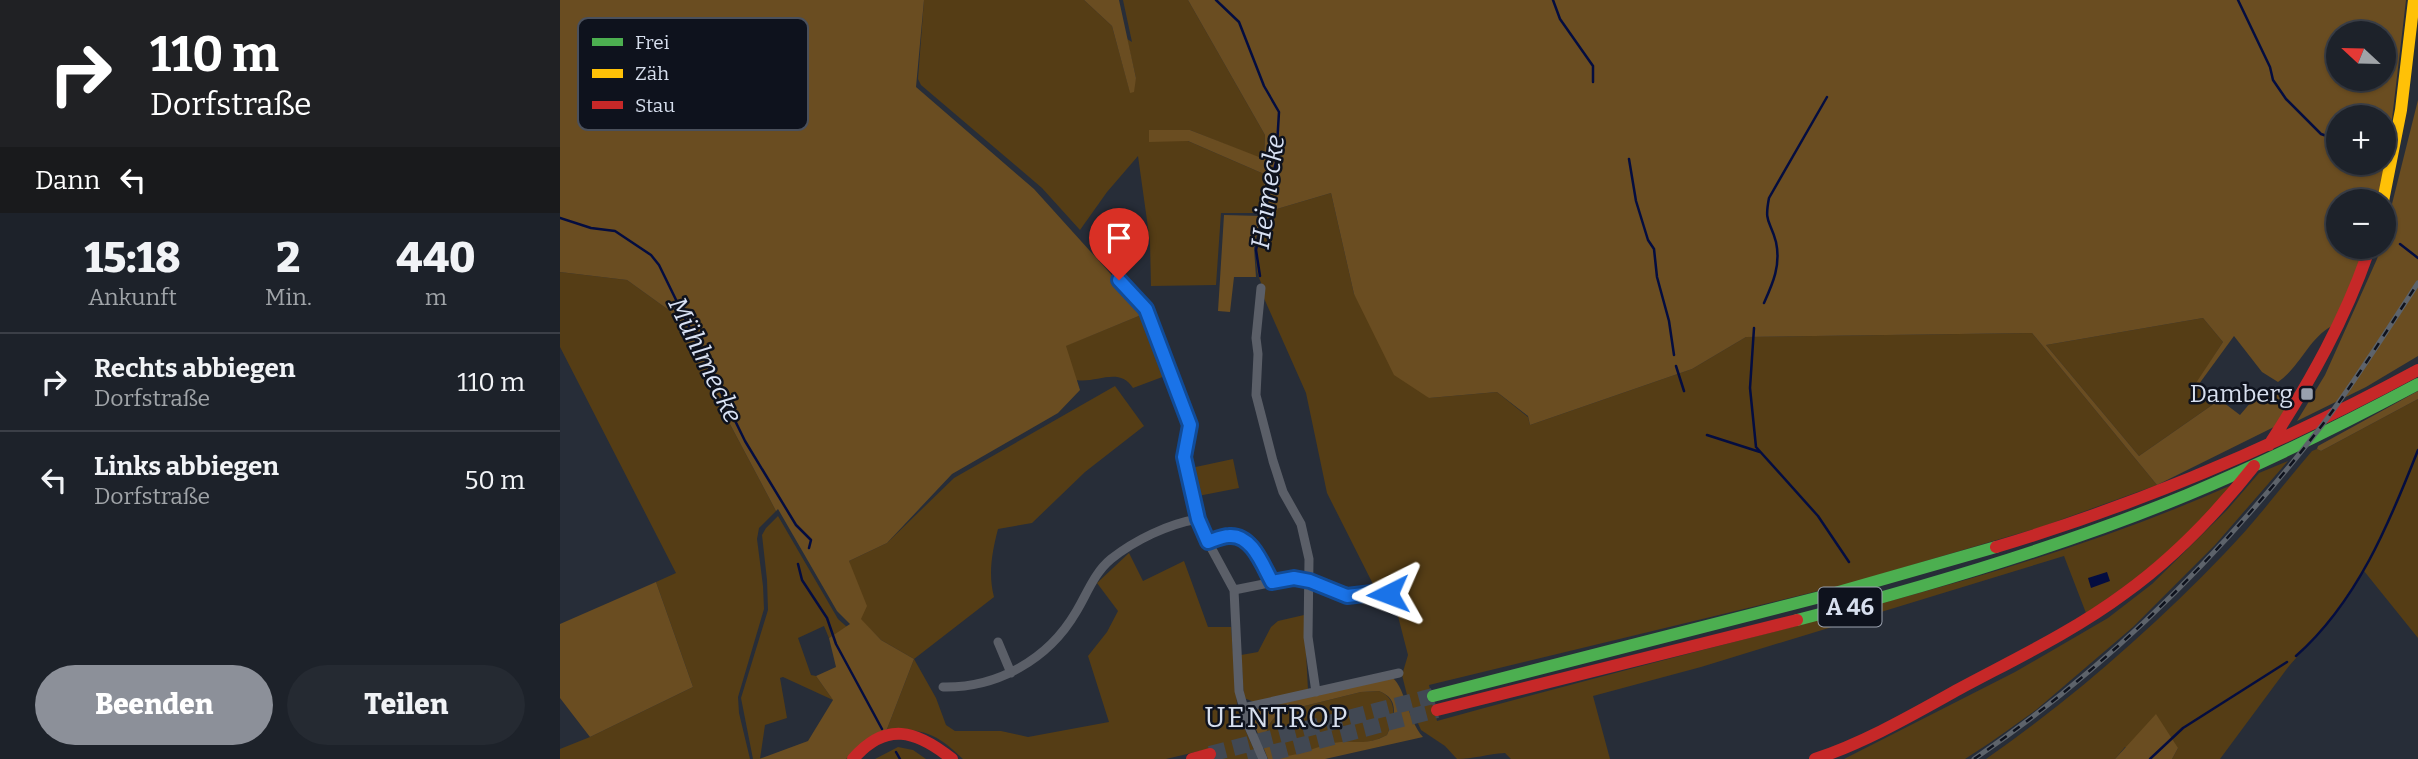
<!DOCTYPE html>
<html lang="de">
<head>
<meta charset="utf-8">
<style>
	body { margin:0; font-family:Bitter,serif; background:#252a32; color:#f1f3f6; height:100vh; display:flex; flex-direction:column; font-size:26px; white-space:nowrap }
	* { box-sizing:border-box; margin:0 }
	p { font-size:23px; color:#a0a4a8 }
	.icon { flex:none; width:38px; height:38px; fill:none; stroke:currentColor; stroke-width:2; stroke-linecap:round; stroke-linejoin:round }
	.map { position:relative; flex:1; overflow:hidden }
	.sheet { display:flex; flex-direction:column; background:#1d222a; width:560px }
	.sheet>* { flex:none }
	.top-card { background:#202124; color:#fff; overflow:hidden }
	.needle { width:46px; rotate:292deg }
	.buttons { position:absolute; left:1766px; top:21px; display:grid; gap:14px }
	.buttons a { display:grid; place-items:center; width:70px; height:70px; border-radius:50%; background:#1d222a; box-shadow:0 2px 5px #0004,0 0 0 2px #3b3f47; font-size:35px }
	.pin { position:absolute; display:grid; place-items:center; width:60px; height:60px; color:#fff; margin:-72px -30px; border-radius:50% 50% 50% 0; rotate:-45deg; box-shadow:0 0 7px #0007 }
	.pin .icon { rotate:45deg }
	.me { position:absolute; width:77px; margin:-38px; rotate:267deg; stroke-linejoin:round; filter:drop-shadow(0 0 5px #0008) }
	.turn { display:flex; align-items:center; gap:24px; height:147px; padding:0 35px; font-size:32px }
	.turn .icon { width:91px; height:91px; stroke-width:2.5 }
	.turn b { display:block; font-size:49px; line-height:60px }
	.then { display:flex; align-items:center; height:66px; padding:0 35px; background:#0003; gap:14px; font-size:26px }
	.eta { display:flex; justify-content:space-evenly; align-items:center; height:119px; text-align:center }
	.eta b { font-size:42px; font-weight:800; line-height:49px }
	.button { display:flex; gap:14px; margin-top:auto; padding:14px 35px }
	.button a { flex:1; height:80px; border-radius:42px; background:#8c9099; color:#fff; font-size:28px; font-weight:800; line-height:80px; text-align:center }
	.button a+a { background:#252a32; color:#f1f3f6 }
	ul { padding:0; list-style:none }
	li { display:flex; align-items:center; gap:21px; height:98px; padding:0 35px; border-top:2px solid #3b3f47 }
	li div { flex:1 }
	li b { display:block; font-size:26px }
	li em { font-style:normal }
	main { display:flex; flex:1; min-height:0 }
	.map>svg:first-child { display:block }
	.green { fill:#553d15 }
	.forest { fill:#6a4d21; fill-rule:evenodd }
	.water { fill:#040d40 }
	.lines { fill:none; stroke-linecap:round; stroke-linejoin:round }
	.stream { stroke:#040d40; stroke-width:2.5 }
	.highway-tunnel { stroke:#414853; stroke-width:16; stroke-dasharray:16 8; stroke-linecap:butt }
	.street { stroke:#5b5f68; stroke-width:9 }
	.fast { stroke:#4caf50; stroke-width:12 }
	.slow { stroke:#ffc107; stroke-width:12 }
	.jam { stroke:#c62828; stroke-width:12 }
	.rail-casing { stroke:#5d636b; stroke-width:5 }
	.rail { stroke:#0e121d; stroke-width:2.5; stroke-dasharray:8; stroke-linecap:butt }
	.route-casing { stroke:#114b97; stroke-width:18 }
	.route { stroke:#1a73e8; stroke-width:12 }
	.poi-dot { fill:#99a1ae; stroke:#0e121d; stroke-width:2.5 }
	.labels { text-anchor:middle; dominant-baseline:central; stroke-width:5; stroke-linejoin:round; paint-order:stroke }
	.shield { fill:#0e121d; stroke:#9ba2af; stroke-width:2 }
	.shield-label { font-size:23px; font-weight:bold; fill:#d7dfee }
	.poi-label { font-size:24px; fill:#d7dfee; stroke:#0e121d; text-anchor:end }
	.water-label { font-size:26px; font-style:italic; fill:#d9e2f4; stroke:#0e121d }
	.quarter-label { font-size:28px; letter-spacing:2px; fill:#d7dfee; stroke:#0e121d }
	.key { fill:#0e121d; stroke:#4a505c; stroke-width:2 }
	.key-label { font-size:19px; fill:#d7dfee }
</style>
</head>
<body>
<main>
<section class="sheet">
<div class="top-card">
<div class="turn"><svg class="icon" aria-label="right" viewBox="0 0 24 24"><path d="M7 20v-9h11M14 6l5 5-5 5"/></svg><div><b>110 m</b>Dorfstraße</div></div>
<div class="then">Dann<svg class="icon" aria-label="left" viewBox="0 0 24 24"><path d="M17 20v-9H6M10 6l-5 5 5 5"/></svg></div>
</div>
<div class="eta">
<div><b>15:18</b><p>Ankunft</p></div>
<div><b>2</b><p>Min.</p></div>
<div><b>440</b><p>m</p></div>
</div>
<ul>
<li><svg class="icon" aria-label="right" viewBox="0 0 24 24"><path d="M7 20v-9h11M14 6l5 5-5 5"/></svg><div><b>Rechts abbiegen</b><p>Dorfstraße</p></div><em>110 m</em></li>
<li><svg class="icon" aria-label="left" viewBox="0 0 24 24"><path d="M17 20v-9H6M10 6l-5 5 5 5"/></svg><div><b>Links abbiegen</b><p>Dorfstraße</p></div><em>50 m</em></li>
</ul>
<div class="button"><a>Beenden</a><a>Teilen</a></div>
</section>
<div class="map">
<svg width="1858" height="759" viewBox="0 0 1858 759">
	<rect width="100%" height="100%" fill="#272d38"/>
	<path class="green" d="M364 0H524L552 26 570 92 576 78 567 39 572 42 563 0H628L705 135 704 160 630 130H590L589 141H628L704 174 703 213 771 193 794 294 869 398 937 392 968 417 970 425 1132 369 1186 337 1472 333 1597 485 1481 527 1291 583 869 685 877 721C986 691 1095 662 1205 634 1364 593 1524 551 1674 484 1632 535 1581 577 1526 613L1504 556 1141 667 1033 696 1050 759H951L945 753C928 754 913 759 897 759L885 746 861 730 849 703 842 675 848 655 832 593 826 586 815 588 767 493 746 393 703 296C703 281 698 280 697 269 694 250 699 232 703 213H661L656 285 591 286 590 242 578 156 547 192 520 230 482 188 361 85 358 79Z
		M0 272 67 280 110 311 216 511 199 528 197 539 203 586 204 609 178 697 179 713 190 759H0V749L30 737 133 687 96 582 116 573 0 347Z
		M586 313 605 376 573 388C559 366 536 384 516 380L505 346Z
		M1643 318 1663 342 1635 386 1655 403 1579 456 1486 345Z
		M555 386 584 426 525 472 472 523 438 529C432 552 428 574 434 597L354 659 376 698 386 725 395 731H441L468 737 549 722 528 656 547 632 558 611 537 583 569 553 583 581 624 561 648 627H671L677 704 684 727 698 759H647L644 750 606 759H403C376 733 364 729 327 729L354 659 321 640 300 619 289 561 327 543 394 478Z
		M1858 399V638L1804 571 1775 614 1729 666 1660 759H1612L1618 748 1565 747 1555 759H1426C1512 699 1592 629 1665 553 1696 521 1723 485 1752 451L1757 449 1761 451Z
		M673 459 679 488 638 496 631 468Z
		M1728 461 1655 545 1573 627 1476 710 1431 742 1405 759H1284L1455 672 1548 618 1592 584 1667 510 1699 473Z
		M218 516 278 619 287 627 269 638 264 626 238 638 251 675 256 676 273 700 223 677 220 678 227 718 205 725 200 759H193L181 698 208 610 207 580 202 535 206 528Z
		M744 615 748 690 694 702 684 698 681 655 698 652 711 627 718 621Z
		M819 691C839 699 834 718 827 735 815 741 805 744 790 742L724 758 715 756C703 736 703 728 720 712L801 692Z
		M338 747 353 750 366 759H315Z"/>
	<path class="forest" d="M0 0H364L356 87 474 189 586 313 506 346 520 390 498 413 392 474 327 543 289 561 307 606 301 619 321 640 354 659 327 729 286 759H199L248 741 273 700 256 676 276 667 269 638 290 624 277 611 218 509 216 511 110 311 67 280 0 272Z
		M524 0H559L576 78 574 92 570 93 552 26Z
		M628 0H1846L1828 153 1817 201H1778V247H1807L1772 326C1749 338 1740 367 1718 382L1702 372 1674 336 1639 384 1680 415 1703 388 1733 398 1714 427 1597 485 1472 333 1186 337 1132 369 970 425 968 416 937 392 869 398 834 375 794 294 771 193 703 213 704 174 628 141 589 142V130H630L704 159 705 135ZM1778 33H1824V79H1778ZM1778 117H1824V163H1778ZM1643 318 1663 342 1634 386 1655 403 1579 456 1486 345Z
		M1858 100V356L1806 387 1737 421 1765 375 1817 259 1821 247H1824V236Z
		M664 215 701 216 694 248 696 277H674L670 312 658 311Z
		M1858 391V399L1761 451 1757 449 1758 446Z
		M96 582 133 687 30 737 0 698V624Z
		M831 677C844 683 848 721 863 737L765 759H708L692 719 697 708ZM819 691C840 699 835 717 827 735 804 747 796 739 773 743 753 747 736 759 715 755 703 736 703 728 720 712L801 692Z
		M1596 714 1618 748 1612 759H1555Z"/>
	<path class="water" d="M1547 572 1550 581 1531 588 1528 578Z"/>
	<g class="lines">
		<path class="stream" d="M656 0 679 22 704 86 719 112 716 162 696 250 700 276
			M993 0 1000 19 1033 66V82
			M1678 0 1710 67 1713 80 1726 99 1761 134 1778 140
			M1069 159 1076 201 1088 240 1094 249 1097 277 1109 321 1114 355
			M0 218 31 228 55 231 91 255 99 265 185 441 236 525 251 540 249 548
			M1840 244 1858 258
			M1204 303C1213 283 1221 265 1216 242 1210 219 1204 224 1209 198L1267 97
			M1194 328 1190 388 1196 447 1258 516 1289 562
			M1116 366 1124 391
			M1147 435 1200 452
			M238 564 242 580 267 618 276 644 322 729
			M1736 656C1797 602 1829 524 1858 450
			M336 752 340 759
			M1590 759 1623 728 1727 662"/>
		<path class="highway-tunnel" d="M650 754 873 696
			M688 759 877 710"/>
		<path class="street" d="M559 280 586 309 630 425 624 457 628 479 638 519 648 542 674 590 679 691 689 727 703 759
			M701 288 696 338 698 354 696 395 713 461 723 492 741 524 749 559 748 637 756 692
			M648 542C654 540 662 536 669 536 692 534 702 566 712 582
			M674 590 734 578 749 581 787 596 812 593 828 594
			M438 642 451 673
			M383 687C437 688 488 660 516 612 527 594 534 573 551 559 575 540 608 524 638 519
			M683 708 839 673"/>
		<path class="fast" d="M1237 620C1369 586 1501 547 1627 495 1706 462 1783 424 1858 384
			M873 696 1268 595 1436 547"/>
		<path class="slow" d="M1823 201 1841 110 1854 0"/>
		<path class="jam" d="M1709 445C1750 382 1786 318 1810 247
			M1436 547C1583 503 1723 443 1858 370
			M877 710 1237 620
			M293 759C326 721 356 730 392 759
			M632 759 650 754
			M1255 759C1306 742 1352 715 1399 689 1455 659 1514 631 1565 593 1615 557 1656 514 1694 466"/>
		<g class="rail-casing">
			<path id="rail" d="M1414 759C1548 668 1664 552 1763 424 1797 379 1827 330 1858 283"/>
		</g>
		<use href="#rail" class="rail"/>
	</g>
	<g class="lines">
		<g class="route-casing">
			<path id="route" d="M559 280 586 309 630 425 624 457 638 519 648 542C654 540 662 536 669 536 692 534 703 566 712 582L734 578 750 581 787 596 812 593 828 594"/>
		</g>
		<use href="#route" class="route"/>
	</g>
	<rect class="poi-dot" x="1740" y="387" width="14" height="14" rx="3.5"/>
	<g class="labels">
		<rect class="shield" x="1258.5" y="587.5" width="63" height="39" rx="5"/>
		<g class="shield-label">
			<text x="1290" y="607">A 46</text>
		</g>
		<g class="poi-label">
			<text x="1733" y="394">Damberg</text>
		</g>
		<g class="water-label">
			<text transform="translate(708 192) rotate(-82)">Heimecke</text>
			<text transform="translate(145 360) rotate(64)">Mühlmecke</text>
		</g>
		<g class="quarter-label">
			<text x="717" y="717">UENTROP</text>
		</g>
	</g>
	<rect x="18" y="18" width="230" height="112" rx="10" class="key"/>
	<rect x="32" y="38" width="31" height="8" fill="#4caf50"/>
	<rect x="32" y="69" width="31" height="9" fill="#ffc107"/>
	<rect x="32" y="101" width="31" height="8" fill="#c62828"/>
	<g class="key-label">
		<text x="75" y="49">Frei</text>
		<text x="75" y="80">Zäh</text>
		<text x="75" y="112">Stau</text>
	</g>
</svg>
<div class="buttons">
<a><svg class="needle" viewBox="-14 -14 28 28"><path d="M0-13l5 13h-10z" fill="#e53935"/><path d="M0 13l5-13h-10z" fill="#a0a4a8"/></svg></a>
<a>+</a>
<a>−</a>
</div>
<div class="pin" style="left:559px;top:280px;background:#d93025"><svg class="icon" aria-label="arrive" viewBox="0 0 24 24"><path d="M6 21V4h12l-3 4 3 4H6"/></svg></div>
<svg class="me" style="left:828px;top:594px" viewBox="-20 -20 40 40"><path d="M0-17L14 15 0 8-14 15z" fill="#1a73e8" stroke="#fff" stroke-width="4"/></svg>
</div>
</main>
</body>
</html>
